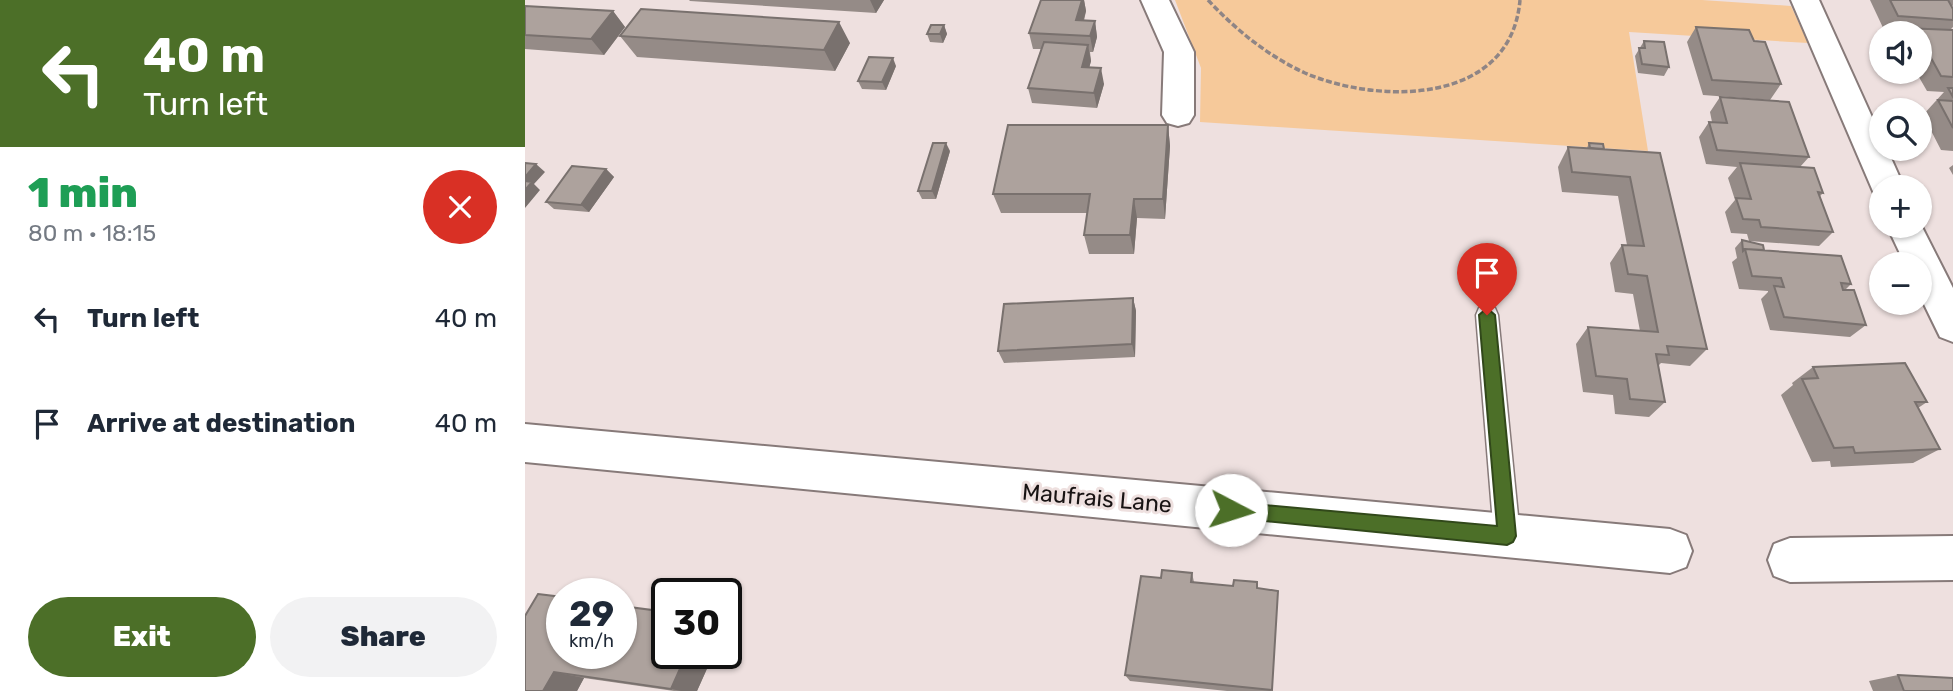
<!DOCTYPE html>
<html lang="en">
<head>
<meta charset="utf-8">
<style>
	body { margin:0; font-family:Rubik,sans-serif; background:#f2f2f3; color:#1f2937; height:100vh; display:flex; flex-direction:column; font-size:26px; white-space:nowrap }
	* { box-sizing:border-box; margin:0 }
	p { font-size:23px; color:#747a83 }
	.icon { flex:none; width:38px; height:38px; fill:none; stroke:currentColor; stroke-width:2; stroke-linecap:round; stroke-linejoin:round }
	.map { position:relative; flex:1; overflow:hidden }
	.drawer { display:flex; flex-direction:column; background:#fff; width:525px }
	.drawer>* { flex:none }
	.banner { background:#4c6f28; color:#fff; overflow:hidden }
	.buttons { position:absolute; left:1344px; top:21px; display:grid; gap:14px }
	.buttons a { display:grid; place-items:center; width:63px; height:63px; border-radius:50%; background:#fff; box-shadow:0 2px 5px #0004; font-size:35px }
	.speed { position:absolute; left:21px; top:578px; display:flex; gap:14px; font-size:35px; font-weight:700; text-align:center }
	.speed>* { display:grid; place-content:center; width:91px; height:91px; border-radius:50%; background:#fff; box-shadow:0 2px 5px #0004; line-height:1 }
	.speed small { font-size:18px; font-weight:400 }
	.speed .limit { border:4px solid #111; border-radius:10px; background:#fff; color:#111 }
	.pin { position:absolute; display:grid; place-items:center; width:60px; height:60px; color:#fff; margin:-72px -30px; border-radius:50% 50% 50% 0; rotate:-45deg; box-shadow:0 0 7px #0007 }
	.pin .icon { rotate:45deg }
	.me { position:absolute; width:77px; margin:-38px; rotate:95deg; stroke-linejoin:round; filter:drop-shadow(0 0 5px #0008) }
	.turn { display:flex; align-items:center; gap:24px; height:147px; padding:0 28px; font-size:32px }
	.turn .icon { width:91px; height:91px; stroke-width:2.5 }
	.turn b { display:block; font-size:49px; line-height:60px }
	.round { display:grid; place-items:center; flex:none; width:74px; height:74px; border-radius:37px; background:#f2f2f3 }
	.head { display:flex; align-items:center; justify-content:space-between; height:119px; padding:0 28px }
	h1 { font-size:42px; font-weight:800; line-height:52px; color:#1e9e55 }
	.cta { display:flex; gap:14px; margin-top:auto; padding:14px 28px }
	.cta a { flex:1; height:80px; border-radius:42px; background:#4c6f28; color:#fff; font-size:28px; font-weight:800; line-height:80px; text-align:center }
	.cta a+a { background:#f2f2f3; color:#1f2937 }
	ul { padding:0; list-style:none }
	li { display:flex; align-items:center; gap:21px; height:105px; padding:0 28px }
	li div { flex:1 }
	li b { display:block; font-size:26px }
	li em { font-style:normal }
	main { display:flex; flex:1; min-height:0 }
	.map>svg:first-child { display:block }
	.green { fill:#f6c99a }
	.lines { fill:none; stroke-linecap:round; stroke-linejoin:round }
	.service-casing { stroke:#877a79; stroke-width:3 }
	.minor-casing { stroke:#877a79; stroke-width:4 }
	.path { stroke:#8f8585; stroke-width:3.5; stroke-dasharray:6 2.5; stroke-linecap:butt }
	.service { fill:#fff; fill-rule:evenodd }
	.minor { fill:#fff; fill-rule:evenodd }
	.wall { fill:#958b87 }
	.shaded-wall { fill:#79716e }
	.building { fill:#ada29d; stroke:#79716e; stroke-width:2 }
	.route { fill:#4c6f28; stroke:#31481a; stroke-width:2 }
	.labels { text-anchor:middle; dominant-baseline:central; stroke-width:6; stroke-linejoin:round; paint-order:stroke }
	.street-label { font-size:23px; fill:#181313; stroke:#eee0df }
</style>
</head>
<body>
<main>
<section class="drawer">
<div class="banner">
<div class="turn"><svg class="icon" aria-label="left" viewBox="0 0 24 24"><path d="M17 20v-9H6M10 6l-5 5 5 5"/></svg><div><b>40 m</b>Turn left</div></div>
</div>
<div class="head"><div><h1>1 min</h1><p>80 m · 18:15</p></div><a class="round" style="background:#d93025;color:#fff"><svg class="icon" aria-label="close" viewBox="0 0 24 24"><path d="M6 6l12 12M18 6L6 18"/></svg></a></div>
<ul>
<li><svg class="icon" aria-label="left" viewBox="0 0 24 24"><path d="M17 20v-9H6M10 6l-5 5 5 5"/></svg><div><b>Turn left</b></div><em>40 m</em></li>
<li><svg class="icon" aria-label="arrive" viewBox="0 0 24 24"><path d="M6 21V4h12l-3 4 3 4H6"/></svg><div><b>Arrive at destination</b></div><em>40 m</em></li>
</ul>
<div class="cta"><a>Exit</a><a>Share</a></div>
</section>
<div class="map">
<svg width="1428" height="691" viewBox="0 0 1428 691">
	<rect width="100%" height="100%" fill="#eee0df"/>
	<path class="green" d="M650 0H1177L1266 6 1283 43 1104 32 1123 151 675 122 676 68Z"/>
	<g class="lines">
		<g class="service-casing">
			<path id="service" d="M962 306 970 308 973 315 995 536 991 545 982 549 973 545 969 536 951 315 954 308Z"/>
		</g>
		<g class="minor-casing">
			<path id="minor" d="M616 0H644L669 52V115L664 123 653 126 642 123 637 115 639 52Z
				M1266 0H1294L1356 137V149H1362L1379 187H1356V198L1350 196Z
				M1395 223 1428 288V342L1415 337 1395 296V264H1380L1362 226H1395Z
				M0 424 1145 529 1161 535 1167 551 1161 567 1145 573 0 462Z
				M1428 536V580L1265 582 1249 576 1243 560 1249 544 1265 538Z"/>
		</g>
		<path class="path" d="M683 0C711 30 743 56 780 73 855 105 986 105 995 0"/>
		<use href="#service" class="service"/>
		<use href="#minor" class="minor"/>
	</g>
	<path class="wall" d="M164 0H359L351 13 165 1Z
		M516 0H559L561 11 559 21H570L572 37 568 52H565L566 61 564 68 579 84 572 108 507 103 503 88 516 49H508L504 33Z
		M1345 0H1428V5L1427 7 1428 9V27L1425 30H1428V151L1416 150 1398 115 1419 92 1402 91 1391 72H1395V33H1373L1360 32Z
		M0 6 88 11 100 27 79 55 0 49Z
		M419 25 422 34 418 43 405 42 402 34Z
		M1171 27 1229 41 1256 84 1245 100 1178 95 1162 42Z
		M95 36 325 43 310 71 112 57Z
		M1119 41 1144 67 1139 76 1113 73 1110 56Z
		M371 66 361 90 337 89 333 81Z
		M1195 97 1284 157 1275 167 1298 193 1295 196 1308 232 1294 246 1224 241 1222 234 1206 233 1200 212 1210 200 1203 178 1212 167 1181 164 1174 137 1184 122H1187L1185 112Z
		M643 125 645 146 640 219 612 218 609 254H564L559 235 562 213H476L468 194Z
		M1064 143 1079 149 1135 153 1182 349 1165 366 1136 363 1133 366 1140 402 1124 417 1090 414 1088 395 1058 392 1051 344 1063 327 1115 331 1108 294 1090 292 1085 263 1097 245H1102L1093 196 1037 192 1033 167 1043 147 1062 148Z
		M425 151 411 199H397L393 191Z
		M1428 165V175L1424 168Z
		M81 169 89 177 64 212 29 209 21 202Z
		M1217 240 1239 250 1326 284 1320 290 1341 325 1325 337 1245 330 1236 299 1243 292V291L1214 289 1207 262 1212 258 1210 248Z
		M608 298 611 311 610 357 479 363 473 351Z
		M1288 367 1402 402 1393 408 1415 449 1388 463 1306 467 1305 461 1287 462 1256 395 1268 385 1267 383Z
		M667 573 669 582 753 591 746 691H702L605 681 600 675 636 578Z
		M0 616 142 653H189L172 691H149L59 678 52 691H0Z
		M1373 675 1428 691H1348L1344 681Z"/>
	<path class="shaded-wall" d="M345 0H359L351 13Z
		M557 0H559L561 11 554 36 551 20Z
		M88 11 100 27 79 55 66 39Z
		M570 21 572 37 568 52 565 36Z
		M314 22 325 43 310 71 299 50Z
		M419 25 422 34 418 43 415 34Z
		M563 45 566 61 560 83 557 67Z
		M368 58 371 66 361 90 357 82Z
		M576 68 579 84 572 108 569 93Z
		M643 125 645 146 640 219 638 199Z
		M421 143 425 151 411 199 407 191Z
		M11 164 20 172 9 184 15 190 0 208V177Z
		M81 169 89 177 64 212 56 205Z
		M609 199 612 218 609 254 605 235Z
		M608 298 611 311 610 357 607 344Z
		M162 653H189L172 691H156L146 689Z
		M29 672 59 678 52 691H18Z"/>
	<path class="building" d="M516 0H557L551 20 570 21 565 36 504 33Z
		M1365 0H1423L1428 9V20L1373 16Z
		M0 6 88 11 66 39 0 35Z
		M116 9 314 22 299 50 95 36Z
		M406 25H419L415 34H402Z
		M1171 27 1224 30 1229 41 1240 42 1256 84 1187 80Z
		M1378 28 1428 30V77L1416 76 1400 47H1395V33H1381Z
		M1119 41 1139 42 1144 67 1117 64 1114 48H1120Z
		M519 42 563 45 557 67 576 68 569 93 503 88Z
		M344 57 368 58 357 82 333 81Z
		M1423 88H1428V97Z
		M1195 97 1264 102 1284 157 1192 150 1184 122 1202 123Z
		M1413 100 1428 101V128Z
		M483 125H643L638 199H609L605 235H559L565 194H468Z
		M408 143H421L407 191H393Z
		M1064 143 1078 144 1079 149 1065 148Z
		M1043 147 1135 153 1182 349 1142 346 1144 355 1131 354 1140 402 1105 399 1102 379 1071 376 1063 327 1133 332 1122 276 1103 274 1097 245 1119 246 1105 177 1047 172Z
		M0 163 11 164 0 177Z
		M1215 163 1289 168 1298 193 1293 192 1308 232 1236 227 1234 220 1218 219 1211 198 1226 199Z
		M47 166 81 169 56 205 21 202Z
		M0 181 7 182 0 190Z
		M1217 240 1238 245 1239 250 1220 249 1218 251Z
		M1220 249 1316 256 1326 284 1316 283 1318 290H1329L1341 325 1259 317 1249 286 1259 287 1256 278 1227 276Z
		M608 298 607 344 473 351 479 304Z
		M1380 363 1402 402H1390L1415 449 1330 453 1328 447 1309 448 1277 379 1293 378 1288 367Z
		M637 570 667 573 666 582 708 586 709 580 732 582V588L753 591 747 690 600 675 616 576 636 578Z
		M13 594 37 597V653H96V606L142 612V653H162L146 689 29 672 18 691H0V616Z
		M1373 675 1428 678V691H1379Z"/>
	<path class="route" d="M962 308 970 315 991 536 988 542 982 545 700 517 698 510 700 504 706 502 972 526 954 315Z"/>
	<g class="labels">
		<g class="street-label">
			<text transform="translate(572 498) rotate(5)">Maufrais Lane</text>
		</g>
	</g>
</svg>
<div class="buttons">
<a><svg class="icon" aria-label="sound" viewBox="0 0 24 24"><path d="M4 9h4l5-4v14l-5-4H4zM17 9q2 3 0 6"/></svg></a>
<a><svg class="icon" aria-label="search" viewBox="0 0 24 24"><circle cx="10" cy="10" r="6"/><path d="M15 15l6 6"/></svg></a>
<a>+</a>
<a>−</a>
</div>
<div class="speed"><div>29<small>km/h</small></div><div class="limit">30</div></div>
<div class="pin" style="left:962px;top:315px;background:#d93025"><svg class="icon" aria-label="arrive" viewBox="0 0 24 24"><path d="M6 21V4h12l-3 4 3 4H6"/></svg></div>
<svg class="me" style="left:706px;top:510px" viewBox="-20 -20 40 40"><circle r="19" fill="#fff"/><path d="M0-13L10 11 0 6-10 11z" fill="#4c6f28"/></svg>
</div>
</main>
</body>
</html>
